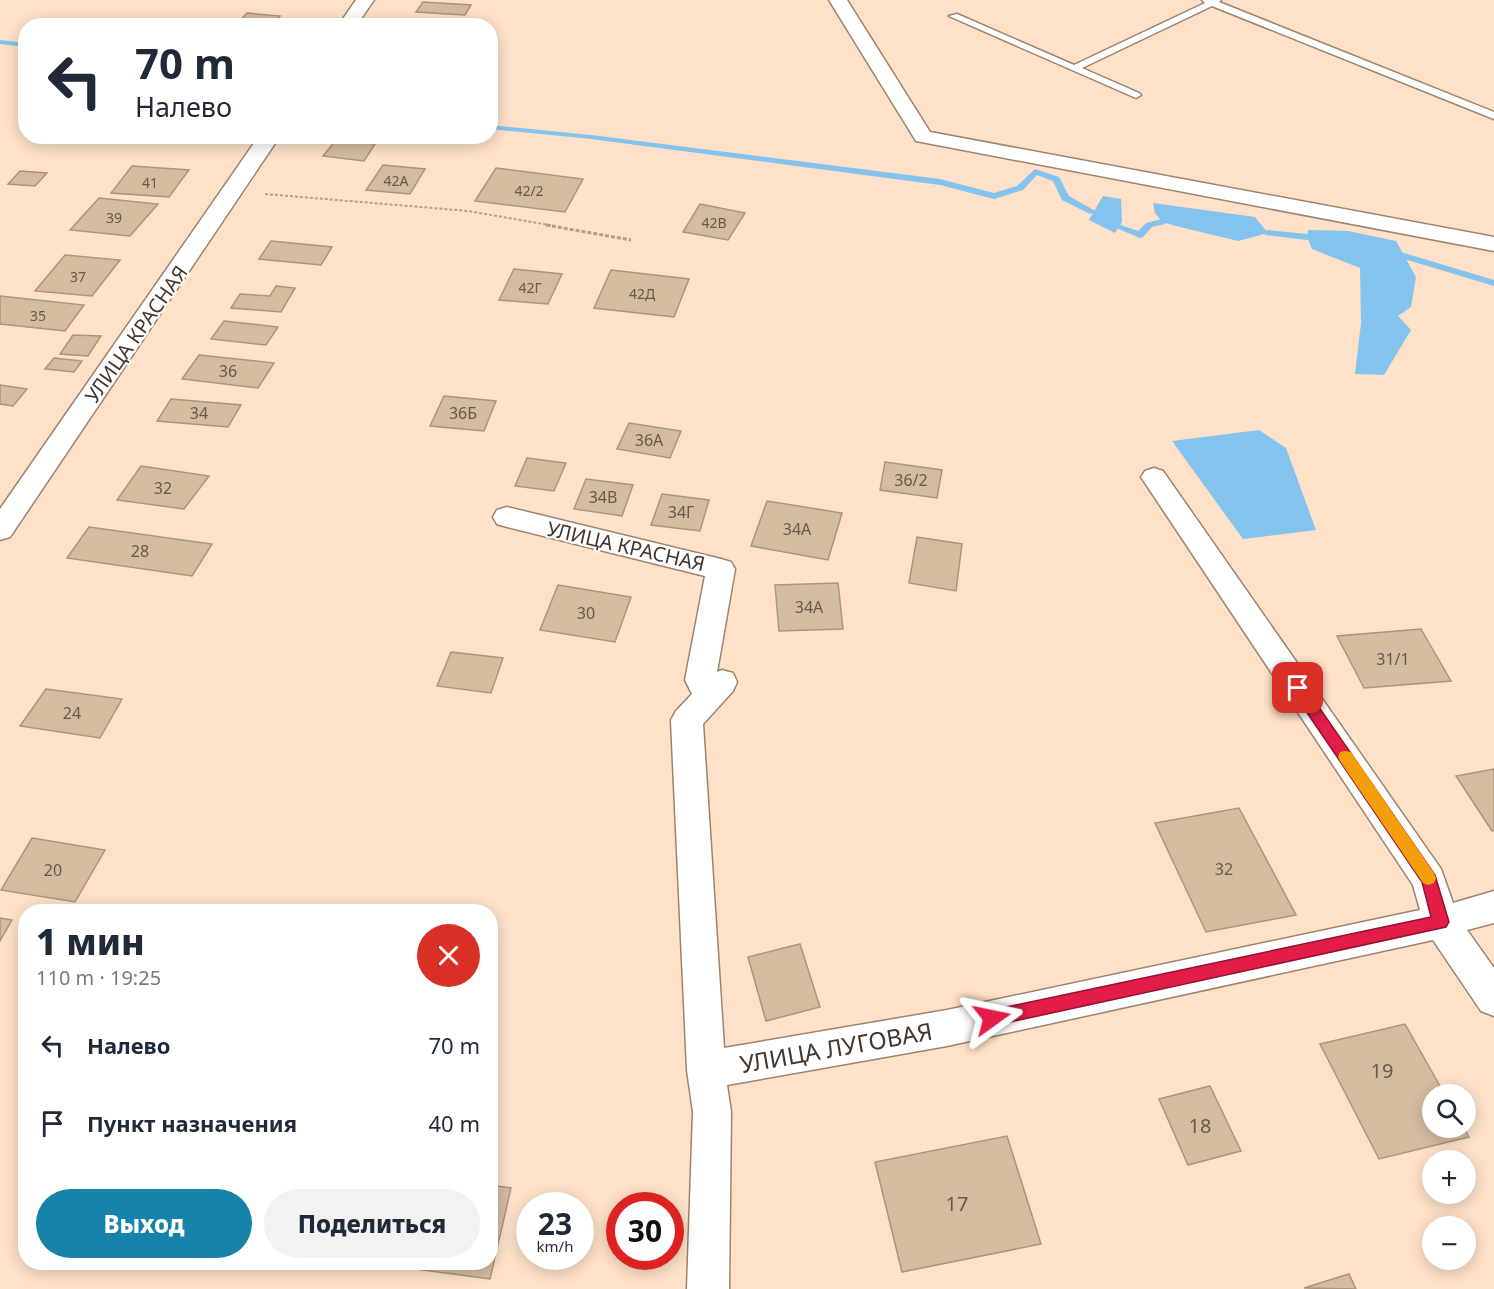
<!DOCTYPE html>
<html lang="ru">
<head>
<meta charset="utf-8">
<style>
	body { margin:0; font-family:"Noto Sans",sans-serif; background:#f2f2f3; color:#1f2937; height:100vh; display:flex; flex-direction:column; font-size:22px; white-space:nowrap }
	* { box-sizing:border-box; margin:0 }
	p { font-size:20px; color:#747a83 }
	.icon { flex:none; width:33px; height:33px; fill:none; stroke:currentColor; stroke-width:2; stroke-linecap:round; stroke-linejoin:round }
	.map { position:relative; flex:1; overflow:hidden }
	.drawer { position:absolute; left:18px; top:904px; width:480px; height:366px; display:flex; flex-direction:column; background:#fff; border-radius:24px; box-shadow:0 3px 15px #0003 }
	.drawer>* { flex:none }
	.hud { position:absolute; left:18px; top:18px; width:480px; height:126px; border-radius:24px; box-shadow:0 3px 15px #0003; background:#fff; color:#1f2937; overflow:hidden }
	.tools { position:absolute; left:1422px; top:1084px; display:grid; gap:12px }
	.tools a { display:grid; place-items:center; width:54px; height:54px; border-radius:50%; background:#fff; box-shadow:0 3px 15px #0003; font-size:30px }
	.speed { position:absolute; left:516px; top:1192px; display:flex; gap:12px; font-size:30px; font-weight:700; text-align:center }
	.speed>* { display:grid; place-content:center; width:78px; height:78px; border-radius:50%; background:#fff; box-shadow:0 3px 15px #0003; line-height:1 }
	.speed small { font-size:15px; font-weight:400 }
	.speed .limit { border:9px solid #d22; background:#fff; color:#111 }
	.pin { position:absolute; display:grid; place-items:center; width:51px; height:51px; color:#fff; margin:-26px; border-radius:12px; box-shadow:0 3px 9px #0006 }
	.me { position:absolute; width:66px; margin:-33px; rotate:78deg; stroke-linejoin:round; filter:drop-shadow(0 0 4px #0008) }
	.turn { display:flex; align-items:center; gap:21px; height:126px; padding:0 18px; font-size:27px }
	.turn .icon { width:78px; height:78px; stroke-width:2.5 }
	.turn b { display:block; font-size:42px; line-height:51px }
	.round { display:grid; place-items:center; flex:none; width:63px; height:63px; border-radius:32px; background:#f2f2f3 }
	.head { display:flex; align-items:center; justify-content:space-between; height:102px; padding:0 18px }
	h1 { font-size:36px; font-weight:800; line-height:45px }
	.primary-button { display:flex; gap:12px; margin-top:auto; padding:12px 18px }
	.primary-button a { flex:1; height:69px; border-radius:36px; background:#1683ab; color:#fff; font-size:24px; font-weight:800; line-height:69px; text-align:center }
	.primary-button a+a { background:#f2f2f3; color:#1f2937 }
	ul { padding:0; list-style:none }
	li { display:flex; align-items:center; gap:18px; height:78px; padding:0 18px }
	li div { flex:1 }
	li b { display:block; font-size:22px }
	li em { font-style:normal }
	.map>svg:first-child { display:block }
	.water { fill:#84c3ed }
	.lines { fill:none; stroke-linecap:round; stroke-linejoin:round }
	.stream { fill:#84c3ed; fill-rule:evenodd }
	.building { fill:#d4bca1; stroke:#ab947a; stroke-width:1.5 }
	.lane-casing { stroke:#9d836c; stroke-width:3 }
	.street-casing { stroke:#9d836c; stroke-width:3 }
	.path-far1 { stroke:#b49e8b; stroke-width:2; stroke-dasharray:3 2; stroke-linecap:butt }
	.path { stroke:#b49e8b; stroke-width:3; stroke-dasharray:4 2; stroke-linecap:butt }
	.lane { fill:#fff; fill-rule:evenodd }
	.street { fill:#fff; fill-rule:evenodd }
	.route { fill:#e11d48; stroke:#92132f; stroke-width:1.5 }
	.slow { fill:#f59e0b }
	.labels { text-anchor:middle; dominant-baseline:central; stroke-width:4.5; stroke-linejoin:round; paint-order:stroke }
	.far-number-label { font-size:14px; fill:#66584a }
	.number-label { font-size:16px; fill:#66584a }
	.street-label { font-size:20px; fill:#42362d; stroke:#fff }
	.near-number-label { font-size:20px; fill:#66584a }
	.near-street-label { font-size:24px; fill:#42362d; stroke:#fff }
</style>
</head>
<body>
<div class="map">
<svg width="1494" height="1289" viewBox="0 0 1494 1289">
	<rect width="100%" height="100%" fill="#fee1c8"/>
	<path class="water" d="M1103 196 1121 199 1122 222 1115 233 1089 220Z
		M1153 203 1255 217 1268 233 1238 241 1180 227 1162 222 1155 213Z
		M1308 230 1348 231 1396 241 1416 277 1411 307 1398 316 1411 330 1384 375 1355 374 1361 323 1360 268 1312 249 1307 237Z
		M1259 430 1286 448 1316 530 1243 539 1172 441Z"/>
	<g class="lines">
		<path class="stream" d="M0 40 26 43V47L0 44Z
			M490 125 591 135 940 179 994 193 1017 186 1035 169 1059 177 1069 196 1097 212 1090 214 1062 200 1053 181 1037 175 1023 190 994 199 940 185 591 139 490 129Z
			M1162 219 1165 220V224L1152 227 1143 237 1140 238 1114 227 1118 224 1138 231 1146 223Z
			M1268 230 1307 234 1311 237 1307 240 1265 235V231Z
			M1404 253 1494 280V286L1401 258V254Z"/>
	</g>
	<path class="building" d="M423 2 471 5 465 15 416 12Z
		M247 13 280 16 271 26H235Z
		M336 140 375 144 364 161 323 156Z
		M383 165 425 169 410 194 366 190Z
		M132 166 189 170 169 197 111 193Z
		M496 168 583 179 565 212 475 201Z
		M20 171 47 173 35 186 8 184Z
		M99 198 158 204 130 236 70 230Z
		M700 204 745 213 728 240 683 232Z
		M271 241 332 247 321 265 259 259Z
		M65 255 120 260 92 296 35 291Z
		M514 269 562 274 548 304 499 300Z
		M611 270 689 279 674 317 594 308Z
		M276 286 295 288 281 312 231 308 240 294 270 296Z
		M0 296 84 305 65 331 0 324Z
		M224 321 278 327 266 345 211 339Z
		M73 335 101 336 88 356 60 354Z
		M199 355 274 363 258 388 182 379Z
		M54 358 82 361 74 372 45 369Z
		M0 385 27 389 13 406 0 404Z
		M444 396 496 401 484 431 430 426Z
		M171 399 241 405 228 427 157 421Z
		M629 423 681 431 670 458 617 449Z
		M527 458 566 463 554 491 515 486Z
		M885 462 942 470 937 498 880 490Z
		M141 466 209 476 184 509 117 500Z
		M586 479 633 485 622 516 574 509Z
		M662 494 709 500 700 531 651 525Z
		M767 501 842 513 828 560 751 546Z
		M89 527 212 544 192 576 67 558Z
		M917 537 962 544 956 591 909 583Z
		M838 583 843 629 779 631 775 585Z
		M558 585 631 597 615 642 540 630Z
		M1421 629 1451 681 1364 688 1337 636Z
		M451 652 503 658 491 693 437 686Z
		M46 689 122 699 100 738 20 726Z
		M1494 769V830L1492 831 1456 776Z
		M1239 808 1296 915 1206 932 1155 823Z
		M32 838 105 850 75 902 1 890Z
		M0 918 12 920 0 941Z
		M800 944 820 1007 766 1021 748 957Z
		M1405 1024 1445 1095H1432V1128H1464L1469 1137 1379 1159 1320 1044Z
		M1210 1086 1241 1151 1188 1165 1159 1099Z
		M1007 1136 1041 1244 902 1272 875 1162Z
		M490 1185 511 1188 490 1279 371 1263H490Z
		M1349 1274 1356 1289 1304 1288Z"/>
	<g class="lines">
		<g class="lane-casing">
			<path id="lane" d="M1202 0H1221L1219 2 1494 112V119L1212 6 1082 68 1139 93 1141 95 1136 98 949 16 957 14 1074 65 1205 3Z"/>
		</g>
		<g class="street-casing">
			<path id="street" d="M356 0H374L356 26H338Z
				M829 0H847L930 132 1494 237V251L916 141Z
				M259 136H280L10 537 0 540V509Z
				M1154 468 1163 471 1441 869 1453 903 1494 891V923L1467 930 1494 968V1016L1481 1011 1433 940 947 1046 727 1085 731 1112 729 1289H687L693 1112 687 1070 671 720 676 711 692 694 685 680 705 576 507 527 497 524 493 517 497 510 507 507 721 559 731 562 735 569 717 672 722 670 733 673 737 682 733 691 703 724 724 1048 947 1010 1420 910 1413 885 1141 477 1145 471Z"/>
		</g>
		<path class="path-far1" d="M265 194 468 211 555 226"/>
		<path class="path" d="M546 225 631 240"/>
		<use href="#lane" class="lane"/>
		<use href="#street" class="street"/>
	</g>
	<path class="route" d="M1298 682 1303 684 1435 875 1449 922 1446 927 992 1026 986 1024 984 1018 986 1012 992 1010 1431 917 1422 882 1293 692 1291 688Z"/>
	<path class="slow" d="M1345 751 1351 752 1434 873 1436 878 1434 883 1428 885 1423 883 1340 761 1338 757 1340 752Z"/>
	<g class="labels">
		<g class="far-number-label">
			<text x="396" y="180">42А</text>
			<text x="150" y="182">41</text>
			<text x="529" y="190">42/2</text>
			<text x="114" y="217">39</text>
			<text x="714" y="222">42В</text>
			<text x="78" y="276">37</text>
			<text x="530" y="287">42Г</text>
			<text x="642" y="293">42Д</text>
			<text x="38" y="315">35</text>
		</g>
		<g class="number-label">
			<text x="228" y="371">36</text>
			<text x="199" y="413">34</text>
			<text x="463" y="413">36Б</text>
			<text x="649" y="440">36А</text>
			<text x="911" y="480">36/2</text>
			<text x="163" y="488">32</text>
			<text x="603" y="497">34В</text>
			<text x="681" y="512">34Г</text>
			<text x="797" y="529">34А</text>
			<text x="140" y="551">28</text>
			<text x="809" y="607">34А</text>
			<text x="586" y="613">30</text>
			<text x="1393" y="659">31/1</text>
			<text x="72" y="713">24</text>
			<text x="1224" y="869">32</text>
			<text x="53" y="870">20</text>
		</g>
		<g class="street-label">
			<text transform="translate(136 334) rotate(-55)">УЛИЦА КРАСНАЯ</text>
			<text transform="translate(626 546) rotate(13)">УЛИЦА КРАСНАЯ</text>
		</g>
		<g class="near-number-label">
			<text x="1382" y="1070">19</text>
			<text x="1200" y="1125">18</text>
			<text x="957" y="1203">17</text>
		</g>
		<g class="near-street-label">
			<text transform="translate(836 1047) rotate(-10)">УЛИЦА ЛУГОВАЯ</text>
		</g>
	</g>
</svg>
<div class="tools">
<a><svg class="icon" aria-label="search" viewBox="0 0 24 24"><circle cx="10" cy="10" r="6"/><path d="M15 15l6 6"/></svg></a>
<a>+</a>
<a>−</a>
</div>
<div class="speed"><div>23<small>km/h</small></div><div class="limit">30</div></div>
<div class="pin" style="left:1298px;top:688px;background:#d93025"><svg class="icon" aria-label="arrive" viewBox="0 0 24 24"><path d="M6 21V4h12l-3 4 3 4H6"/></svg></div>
<svg class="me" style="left:992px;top:1018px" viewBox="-20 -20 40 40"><path d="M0-17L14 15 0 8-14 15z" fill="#e11d48" stroke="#fff" stroke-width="4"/></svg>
<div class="hud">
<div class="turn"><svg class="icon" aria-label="left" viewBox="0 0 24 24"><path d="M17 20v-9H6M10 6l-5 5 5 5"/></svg><div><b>70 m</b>Налево</div></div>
</div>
<section class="drawer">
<div class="head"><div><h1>1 мин</h1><p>110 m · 19:25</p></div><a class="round" style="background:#d93025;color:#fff"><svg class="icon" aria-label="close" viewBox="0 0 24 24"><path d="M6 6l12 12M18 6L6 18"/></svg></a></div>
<ul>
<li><svg class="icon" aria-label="left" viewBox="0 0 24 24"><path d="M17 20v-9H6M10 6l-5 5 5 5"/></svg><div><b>Налево</b></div><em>70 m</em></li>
<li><svg class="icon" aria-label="arrive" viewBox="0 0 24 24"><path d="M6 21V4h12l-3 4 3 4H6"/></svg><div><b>Пункт назначения</b></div><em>40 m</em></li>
</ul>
<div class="primary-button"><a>Выход</a><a>Поделиться</a></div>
</section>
</div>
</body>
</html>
